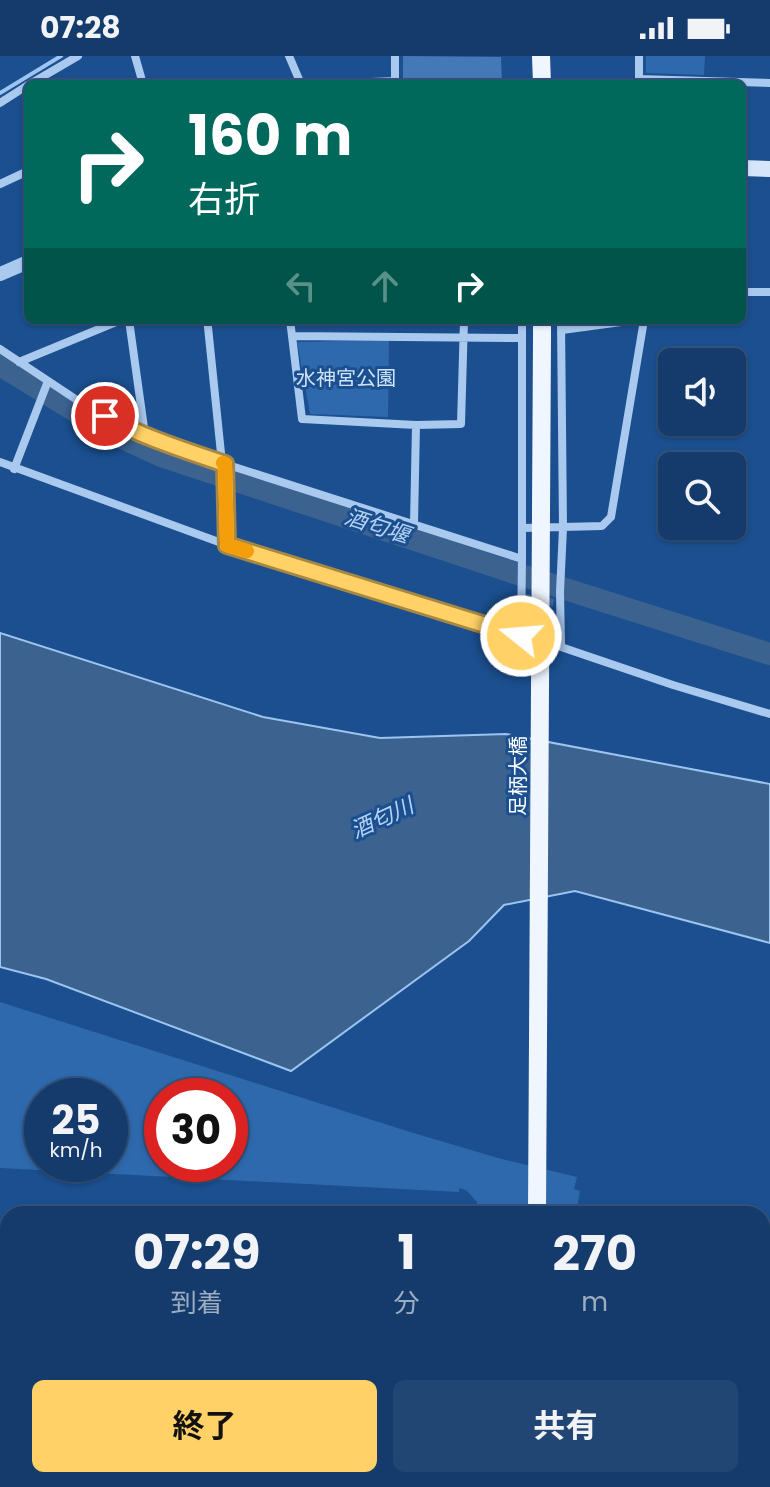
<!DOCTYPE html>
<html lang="ja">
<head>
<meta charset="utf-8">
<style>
	body { margin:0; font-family:Poppins,"Noto Sans JP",sans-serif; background:#214673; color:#f1f3f6; height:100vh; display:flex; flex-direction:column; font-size:30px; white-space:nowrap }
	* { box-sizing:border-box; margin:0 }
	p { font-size:26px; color:#9dadc1 }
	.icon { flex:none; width:44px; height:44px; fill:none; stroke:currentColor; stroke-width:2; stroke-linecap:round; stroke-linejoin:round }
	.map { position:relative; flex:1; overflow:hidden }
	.sheet { position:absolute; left:0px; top:1150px; width:770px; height:282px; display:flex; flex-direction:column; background:#143b6b; border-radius:24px 24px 0 0; box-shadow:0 2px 6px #0004,0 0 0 2px #33557e }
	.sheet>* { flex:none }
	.guide { position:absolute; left:24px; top:24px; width:722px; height:244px; border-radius:12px; box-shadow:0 2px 6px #0004,0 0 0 2px #33557e; background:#00695c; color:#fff; overflow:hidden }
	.buttons { position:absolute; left:658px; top:292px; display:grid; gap:16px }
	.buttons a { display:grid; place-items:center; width:88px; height:88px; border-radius:12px; background:#143b6b; box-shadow:0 2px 6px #0004,0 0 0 2px #33557e; font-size:40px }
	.speed { position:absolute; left:24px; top:1022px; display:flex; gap:16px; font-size:40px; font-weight:700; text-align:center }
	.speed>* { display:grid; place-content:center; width:104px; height:104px; border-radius:50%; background:#143b6b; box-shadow:0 2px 6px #0004,0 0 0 2px #33557e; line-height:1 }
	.speed small { font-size:20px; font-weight:400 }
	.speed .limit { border:12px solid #d22; background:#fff; color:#111 }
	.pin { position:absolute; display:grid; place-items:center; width:68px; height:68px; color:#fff; margin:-34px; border:4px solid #fff; border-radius:50%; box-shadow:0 2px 8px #0007 }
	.me { position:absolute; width:88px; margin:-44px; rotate:287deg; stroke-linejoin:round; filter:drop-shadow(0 0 6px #0008) }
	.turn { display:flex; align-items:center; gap:28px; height:168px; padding:0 32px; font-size:36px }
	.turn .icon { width:104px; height:104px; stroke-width:2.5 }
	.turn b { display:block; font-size:56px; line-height:68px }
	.lanes { display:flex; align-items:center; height:76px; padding:0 32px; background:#0003; justify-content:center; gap:40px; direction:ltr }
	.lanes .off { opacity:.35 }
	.eta { display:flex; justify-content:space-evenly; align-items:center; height:136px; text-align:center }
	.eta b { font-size:48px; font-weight:700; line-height:56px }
	.button { display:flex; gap:16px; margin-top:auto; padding:16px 32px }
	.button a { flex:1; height:92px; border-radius:12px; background:#ffd166; color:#111; font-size:32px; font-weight:700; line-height:92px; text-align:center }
	.button a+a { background:#214673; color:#f1f3f6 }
	.status { display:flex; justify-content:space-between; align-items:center; height:56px; padding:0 40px; background:#143b6b; direction:ltr }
	.status svg { height:22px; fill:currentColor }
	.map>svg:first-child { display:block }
	.green { fill:#2e69ad; fill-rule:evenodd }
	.water { fill:#3c6290; stroke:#9cc4f0; stroke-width:2 }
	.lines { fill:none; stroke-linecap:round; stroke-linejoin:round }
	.stream { stroke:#9cc4f0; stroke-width:4 }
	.river { stroke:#3c6290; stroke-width:22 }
	.building { fill:#4478b7 }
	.minor-tunnel { stroke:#3d69a0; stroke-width:8; stroke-dasharray:8 4; stroke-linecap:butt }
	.minor { stroke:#a9c9ee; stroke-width:8 }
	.tertiary { stroke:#a9c9ee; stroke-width:14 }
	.secondary { stroke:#d6e6fa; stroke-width:16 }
	.primary { stroke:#f0f6ff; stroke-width:18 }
	.primary-bridge { stroke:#f0f6ff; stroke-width:18 }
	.route-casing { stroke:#a68842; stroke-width:20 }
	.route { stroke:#ffd166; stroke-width:14 }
	.slow { stroke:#f59e0b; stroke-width:14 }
	.labels { text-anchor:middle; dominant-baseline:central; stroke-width:6; stroke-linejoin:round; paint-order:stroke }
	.park-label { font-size:20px; fill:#cfe3fa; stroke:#1b4f8f }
	.street-label { font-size:20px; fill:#fff; stroke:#1b4f8f }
	.water-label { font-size:22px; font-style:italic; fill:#b5d3f5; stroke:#1b4f8f }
</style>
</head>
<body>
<div class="status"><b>07:28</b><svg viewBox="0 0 49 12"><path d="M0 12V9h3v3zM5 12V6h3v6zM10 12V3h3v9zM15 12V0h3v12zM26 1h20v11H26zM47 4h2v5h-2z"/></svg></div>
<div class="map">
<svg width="770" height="1431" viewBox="0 0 770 1431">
	<rect width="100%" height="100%" fill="#1b4f8f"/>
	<path class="green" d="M646 0H705L704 19 646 17Z
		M389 284 388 361 310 358 297 286Z
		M0 946 407 1075 498 1102 577 1121 574 1133 580 1135 576 1158H477V1146L467 1135 460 1132 459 1136 0 1112ZM42 1040H110V1108H42ZM162 1040H230V1108H162Z"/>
	<path class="water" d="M0 577 263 661 380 682 506 678 770 728V887L575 835 504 849 469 885 291 1015 46 923 0 911Z"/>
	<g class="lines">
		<path class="stream" d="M0 37 61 0"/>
		<path class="river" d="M0 309 109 376 161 400 515 517 770 598"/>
	</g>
	<path class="building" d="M403 0 501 1 502 28H403Z"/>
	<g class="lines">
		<path class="minor-tunnel" d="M522 541 560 548
			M521 580 561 591"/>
		<path class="minor" d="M135 0 143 28
			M289 0 301 28
			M639 0V23L770 27
			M30 28 78 0
			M324 28 395 25V0
			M0 47 28 29
			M0 128 28 115
			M742 236H770
			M129 264 145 379
			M206 264 208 271 222 407
			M290 264 292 280
			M464 264 461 368 416 369 302 363 292 280 522 282
			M561 264 563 472 560 536 561 591 673 629 770 658
			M562 274 636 264
			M0 293 86 350 123 371 152 383 225 408 522 503V264
			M19 306 121 264
			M0 406 227 489 521 580 522 503
			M225 408 227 489
			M14 413 48 325
			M414 468 416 369
			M523 472 602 470 611 461 644 264
			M684 1424 698 1431"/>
		<path class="tertiary" d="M0 218 28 206
			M516 1431V1424
			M549 1431V1424"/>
		<path class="secondary" d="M742 112 770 113"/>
		<path class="primary" d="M541 0 542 28
			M542 281V264
			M535 1431V1424"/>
		<path class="primary-bridge" d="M537 1158 542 281"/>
	</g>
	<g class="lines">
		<g class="route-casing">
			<path id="route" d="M105 360C142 381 184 394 225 408L227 489 521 580"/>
		</g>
		<use href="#route" class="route"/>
		<path class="slow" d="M223 407 225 408 227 489 247 495"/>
	</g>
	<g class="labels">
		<g class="park-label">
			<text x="346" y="322">水神宮公園</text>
		</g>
		<g class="street-label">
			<text transform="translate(518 720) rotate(-90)">足柄大橋</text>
		</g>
		<g class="water-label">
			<text transform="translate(377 470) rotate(18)">酒匂堰</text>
			<text transform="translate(382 762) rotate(-25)">酒匂川</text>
		</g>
	</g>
</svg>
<div class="buttons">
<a><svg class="icon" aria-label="sound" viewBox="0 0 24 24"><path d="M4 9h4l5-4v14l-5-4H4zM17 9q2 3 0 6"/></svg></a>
<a><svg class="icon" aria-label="search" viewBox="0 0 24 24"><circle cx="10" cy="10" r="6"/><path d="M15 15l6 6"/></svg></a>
</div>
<div class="speed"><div>25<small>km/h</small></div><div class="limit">30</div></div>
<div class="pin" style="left:105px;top:360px;background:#d93025"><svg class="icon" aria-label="arrive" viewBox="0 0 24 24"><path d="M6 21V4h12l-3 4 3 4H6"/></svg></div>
<svg class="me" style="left:521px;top:580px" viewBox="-20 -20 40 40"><circle r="17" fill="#ffd166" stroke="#fff" stroke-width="3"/><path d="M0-11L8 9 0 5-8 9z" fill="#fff"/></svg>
<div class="guide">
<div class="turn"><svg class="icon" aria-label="right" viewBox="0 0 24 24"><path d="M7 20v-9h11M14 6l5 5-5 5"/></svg><div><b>160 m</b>右折</div></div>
<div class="lanes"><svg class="icon off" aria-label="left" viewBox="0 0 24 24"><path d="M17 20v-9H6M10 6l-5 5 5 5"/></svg><svg class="icon off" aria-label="ahead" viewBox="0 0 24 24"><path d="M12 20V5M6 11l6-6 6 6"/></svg><svg class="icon" aria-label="right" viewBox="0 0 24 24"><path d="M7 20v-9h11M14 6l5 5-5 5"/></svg></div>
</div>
<section class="sheet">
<div class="eta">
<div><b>07:29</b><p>到着</p></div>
<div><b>1</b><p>分</p></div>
<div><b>270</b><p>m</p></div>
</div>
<div class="button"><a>終了</a><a>共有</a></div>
</section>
</div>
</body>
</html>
